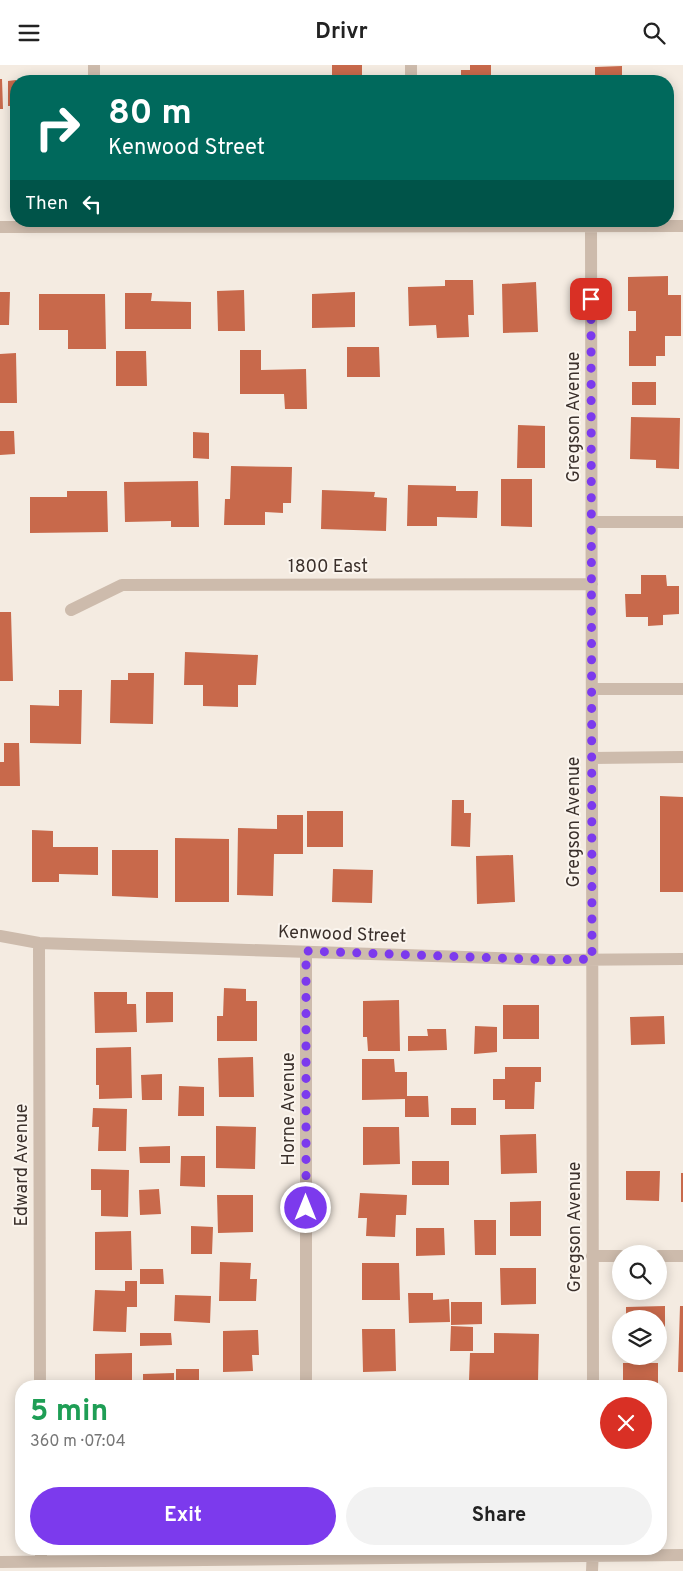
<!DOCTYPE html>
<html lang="en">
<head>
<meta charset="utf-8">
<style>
	body { margin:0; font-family:Overpass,sans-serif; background:#f2f2f2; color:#222; height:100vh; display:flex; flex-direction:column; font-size:19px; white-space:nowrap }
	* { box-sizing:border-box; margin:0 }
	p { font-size:16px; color:#767676 }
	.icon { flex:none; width:28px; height:28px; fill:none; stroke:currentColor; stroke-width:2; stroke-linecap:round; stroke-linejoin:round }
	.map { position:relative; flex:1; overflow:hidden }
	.drawer { position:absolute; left:15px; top:1315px; width:652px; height:175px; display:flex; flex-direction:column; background:#fff; border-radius:20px; box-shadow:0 2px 12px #0003 }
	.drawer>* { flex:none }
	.hud { position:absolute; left:10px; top:10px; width:664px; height:152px; border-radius:20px; box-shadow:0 2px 12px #0003; background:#00695c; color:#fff; overflow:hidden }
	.controls { position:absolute; left:612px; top:1180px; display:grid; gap:10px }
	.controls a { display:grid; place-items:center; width:55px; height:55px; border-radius:50%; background:#fff; box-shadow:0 2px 12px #0003; font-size:25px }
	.pin { position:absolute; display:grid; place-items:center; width:42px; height:42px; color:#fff; margin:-21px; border-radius:10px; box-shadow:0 2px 8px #0006 }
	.me { position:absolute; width:55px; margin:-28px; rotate:0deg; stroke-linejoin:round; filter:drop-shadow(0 0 4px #0008) }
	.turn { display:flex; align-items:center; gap:18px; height:105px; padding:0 15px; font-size:22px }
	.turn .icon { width:65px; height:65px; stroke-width:2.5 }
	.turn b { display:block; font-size:35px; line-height:42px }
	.then { display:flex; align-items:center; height:48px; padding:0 15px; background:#0003; gap:10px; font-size:19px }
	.round { display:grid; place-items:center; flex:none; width:52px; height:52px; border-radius:26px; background:#f2f2f2 }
	.head { display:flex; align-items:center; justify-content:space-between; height:85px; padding:0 15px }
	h1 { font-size:30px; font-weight:700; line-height:38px; color:#1e9e55 }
	.action { display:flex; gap:10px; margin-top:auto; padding:10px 15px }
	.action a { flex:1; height:58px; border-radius:30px; background:#7c3aed; color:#fff; font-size:20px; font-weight:700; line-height:58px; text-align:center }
	.action a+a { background:#f2f2f2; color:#222 }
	header { display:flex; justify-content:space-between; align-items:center; height:65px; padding:0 15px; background:#fff; font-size:22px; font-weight:700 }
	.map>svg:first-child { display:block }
	.building { fill:#c8694b }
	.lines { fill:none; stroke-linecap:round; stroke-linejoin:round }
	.minor { stroke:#cdbbac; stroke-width:12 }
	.route { stroke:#7c3aed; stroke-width:9; stroke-dasharray:0 16.2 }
	.labels { text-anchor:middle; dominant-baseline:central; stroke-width:4; stroke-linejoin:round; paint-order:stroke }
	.street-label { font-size:18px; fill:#3b302b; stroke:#fbf5ee }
</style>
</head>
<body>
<header><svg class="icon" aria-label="menu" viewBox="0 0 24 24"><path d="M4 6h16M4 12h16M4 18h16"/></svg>Drivr<svg class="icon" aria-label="search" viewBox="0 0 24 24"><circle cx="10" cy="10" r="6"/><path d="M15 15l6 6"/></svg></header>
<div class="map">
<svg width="683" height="1506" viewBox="0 0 683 1506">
	<rect width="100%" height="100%" fill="#f4ebe1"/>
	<path class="building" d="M332 0H362V16H332Z
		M470 0H491V16H461V5H470Z
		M622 1V16H595V2Z
		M0 14H2L3 44H0Z
		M16 15V41H8V16Z
		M668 211V230H681V271H665V291H656V301H629V266H636V246H628V212Z
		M445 215H473L474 250H468L469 272 437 273 436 260 409 261 408 222 445 221Z
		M536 217 538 267 503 268 502 219Z
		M244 225 245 266H218L217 226Z
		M0 227H10L9 260H0Z
		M355 227V262L312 263V229Z
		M125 228H152L151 236 191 237V264H125Z
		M39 229H105L106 284H68V265H39Z
		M347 282H379L380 312H347Z
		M240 285H261V305L306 304 307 344H285L284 329H240Z
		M116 286H146L147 321H116Z
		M16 288 17 338H0V289Z
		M632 317H656V340H632Z
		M631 352 680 353 679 404 656 403V395L630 394Z
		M518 360 545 361V403H517Z
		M0 366H14L15 389 0 390Z
		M193 367 209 368V394L193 393Z
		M231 401 292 402 291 438H283V448L265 447V460H224L225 434H230Z
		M501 414H532V462L501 461Z
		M198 416 199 462H171V456L125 457 124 417Z
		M408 420 456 421V426H478L477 453 437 452V461H407Z
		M322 425 375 427 374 432 387 433 386 466 321 464Z
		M67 426H107L108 467 30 468V432H67Z
		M641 510H666L667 521H679V549L663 550V560L648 561V552H626L625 529H641Z
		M0 547H11L13 616H0Z
		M185 587 258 590 256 620H238V642L203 641V620H184Z
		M128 608H154L153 659 110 658 111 615H128Z
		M59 625H82L81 679 30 678V640L59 641Z
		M4 678H19L20 721H0V697H4Z
		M660 731 683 732V827H660Z
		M452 735H464V748H471L470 782 451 781Z
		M307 746H343V782H307Z
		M277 750H303V789H274L273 831 237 830 238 763 277 764Z
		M32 765 53 766V782H98V810L59 809V817H32Z
		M175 773 229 774V837H175Z
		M112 785H158V833L112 831Z
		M513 790 515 837 477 839 476 791Z
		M333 804 373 805 372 838 332 837Z
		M224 923 246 924V936H257V976H217V951H223Z
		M94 927H127V939H136L137 967 95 968Z
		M146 927H173V957L146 958Z
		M399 935 400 986H368L367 972H363V936Z
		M503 940H539V974H503Z
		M664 951 665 979 631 980 630 952Z
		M475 961 497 962V987L474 989Z
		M427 964H446L447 985 408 986V971H428Z
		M131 982 132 1033 99 1034V1020H96V983Z
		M253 992 254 1032H219L218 993Z
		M362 994H394L395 1007H407V1031H428L429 1052H405V1034L362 1035Z
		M505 1002H541V1017H535L534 1044H505V1035H493V1014H505Z
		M162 1009V1035H142L141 1010Z
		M179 1021 204 1022V1051H178Z
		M93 1043 127 1044 126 1086H98L99 1062H92Z
		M451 1043H476V1060H451Z
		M216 1061 256 1062 255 1104 216 1103Z
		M363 1062H399L400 1099 363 1100Z
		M536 1069 537 1108 501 1109 500 1070Z
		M170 1081V1098H140L139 1082Z
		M181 1091H205V1122L180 1121Z
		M412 1096H449V1120H412Z
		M91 1104 129 1105 128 1152 101 1151V1125H91Z
		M626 1106H660L659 1136 626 1135Z
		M681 1108H683V1137H681Z
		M159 1124 161 1149 140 1150 139 1125Z
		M360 1128 407 1130 406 1150H396L395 1172 366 1171 367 1153H358Z
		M217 1130H253V1167L218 1168Z
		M541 1136V1171H510V1137Z
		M474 1155H496V1190H475Z
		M191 1161 213 1162 212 1189H191Z
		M416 1163H444L445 1190 416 1191Z
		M131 1166 132 1205H95V1167Z
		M220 1197 251 1198 250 1214H257L256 1236H219Z
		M362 1198H399L400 1235H362Z
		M500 1203H536V1239L501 1240Z
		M140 1204H163L164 1219H140Z
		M125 1216H137V1242H127L126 1267 93 1266 95 1225 125 1226Z
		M408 1228H433V1235L449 1234 450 1257 409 1258Z
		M175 1230 211 1231 210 1258 174 1256Z
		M451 1237H482V1259L451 1260Z
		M665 1241V1272H659V1254H626V1242Z
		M680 1241H683V1307H678Z
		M451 1261 473 1262V1286H450Z
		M362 1264H395L396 1306 363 1307Z
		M258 1265 259 1290H252L253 1306 223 1307V1266Z
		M140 1268H171L172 1280 140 1281Z
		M494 1268 539 1269 538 1317 469 1316 470 1288H494Z
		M132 1288V1321H95V1289Z
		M623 1298H658V1321H623Z
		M176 1304H199V1321H176Z
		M174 1308V1321H143V1309Z
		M663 1400 664 1428H661V1401Z"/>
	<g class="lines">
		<path class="minor" d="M94 0V16
			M411 16V0
			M0 162 683 161
			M591 162 593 1321
			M592 457H683
			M71 545 122 520 592 519
			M592 624H683
			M592 693 683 692
			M0 871 39 878 552 895 683 894
			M39 878 40 1321
			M306 887V1321
			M592 1191H621
			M659 1191H683
			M41 1484V1497
			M0 1497 683 1490
			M592 1506 593 1484"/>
	</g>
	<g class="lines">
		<path class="route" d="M306 1143V886L552 895 592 894 591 234"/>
	</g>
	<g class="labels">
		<g class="street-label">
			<text transform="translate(574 352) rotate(-90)">Gregson Avenue</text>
			<text x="328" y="502">1800 East</text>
			<text transform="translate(574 757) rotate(-90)">Gregson Avenue</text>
			<text transform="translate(342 870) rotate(2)">Kenwood Street</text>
			<text transform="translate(289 1044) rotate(-90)">Horne Avenue</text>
			<text transform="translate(22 1100) rotate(-90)">Edward Avenue</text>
			<text transform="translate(575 1162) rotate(-90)">Gregson Avenue</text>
		</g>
	</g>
</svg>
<div class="controls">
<a><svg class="icon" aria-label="search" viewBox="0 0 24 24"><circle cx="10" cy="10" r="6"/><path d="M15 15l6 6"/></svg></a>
<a><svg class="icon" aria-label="layers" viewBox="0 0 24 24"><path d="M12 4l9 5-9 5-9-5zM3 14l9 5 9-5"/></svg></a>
</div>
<div class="pin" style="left:591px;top:234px;background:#d93025"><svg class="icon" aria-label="arrive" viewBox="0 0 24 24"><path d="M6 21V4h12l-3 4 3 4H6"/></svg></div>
<svg class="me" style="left:306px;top:1143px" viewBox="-20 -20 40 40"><circle r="17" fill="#7c3aed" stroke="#fff" stroke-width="3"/><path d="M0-11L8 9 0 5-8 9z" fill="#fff"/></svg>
<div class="hud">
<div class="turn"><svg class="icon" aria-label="right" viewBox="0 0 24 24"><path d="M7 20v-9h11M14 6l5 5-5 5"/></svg><div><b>80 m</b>Kenwood Street</div></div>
<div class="then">Then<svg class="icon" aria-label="left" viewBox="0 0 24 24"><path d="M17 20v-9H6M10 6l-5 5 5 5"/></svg></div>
</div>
<section class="drawer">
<div class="head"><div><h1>5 min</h1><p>360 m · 07:04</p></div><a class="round" style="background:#d93025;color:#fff"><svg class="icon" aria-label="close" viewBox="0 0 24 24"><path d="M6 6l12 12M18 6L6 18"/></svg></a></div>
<div class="action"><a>Exit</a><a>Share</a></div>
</section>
</div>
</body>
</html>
